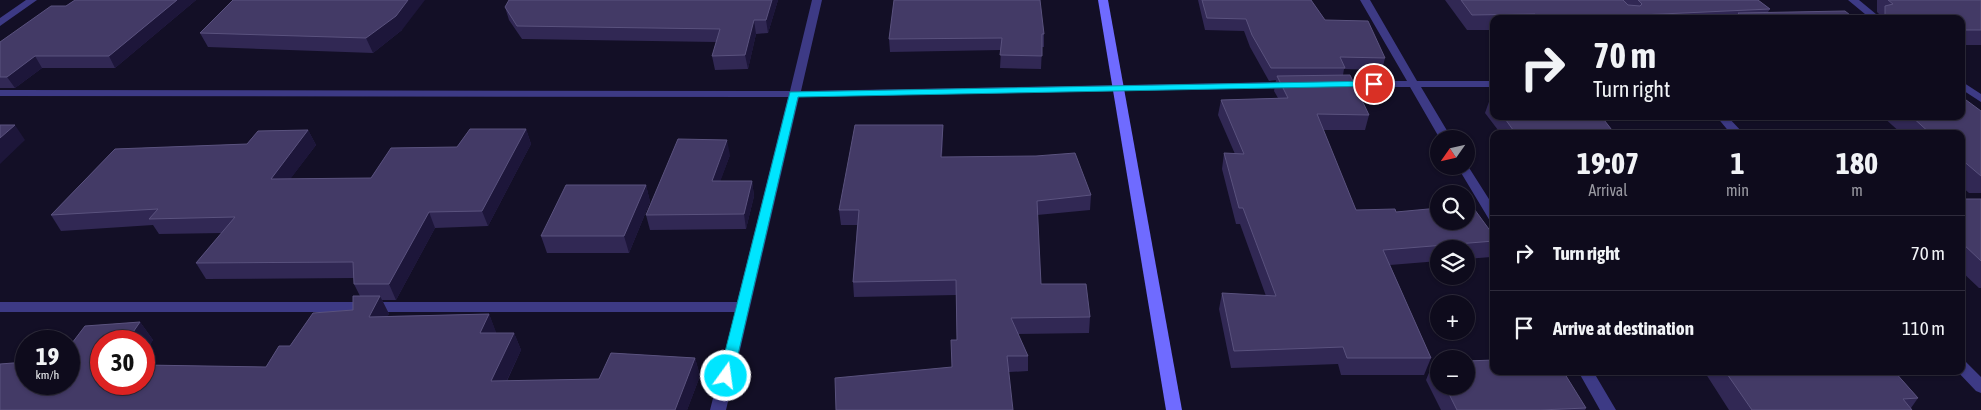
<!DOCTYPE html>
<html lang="en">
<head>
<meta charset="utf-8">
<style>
	body { margin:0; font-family:"Asap Condensed",sans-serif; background:#171425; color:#f1f3f6; height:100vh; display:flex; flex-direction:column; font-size:19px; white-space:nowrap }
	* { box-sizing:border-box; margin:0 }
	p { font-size:16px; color:#9b9ba3 }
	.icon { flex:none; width:28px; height:28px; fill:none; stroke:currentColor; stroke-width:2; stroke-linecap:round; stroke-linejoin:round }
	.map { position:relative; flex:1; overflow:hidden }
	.drawer { position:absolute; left:1490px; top:130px; width:475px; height:245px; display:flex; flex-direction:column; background:#0e0b1c; border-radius:10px; box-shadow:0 1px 4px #0004,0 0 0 1px #2e2b3b }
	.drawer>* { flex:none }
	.top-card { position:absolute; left:1490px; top:15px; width:475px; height:105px; border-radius:10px; box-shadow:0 1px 4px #0004,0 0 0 1px #2e2b3b; background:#0e0b1c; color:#f1f3f6; overflow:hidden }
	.needle { width:32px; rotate:236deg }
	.fabs { position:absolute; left:1430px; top:130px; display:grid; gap:10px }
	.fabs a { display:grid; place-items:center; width:45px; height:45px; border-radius:50%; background:#0e0b1c; box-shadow:0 1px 4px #0004,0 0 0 1px #2e2b3b; font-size:25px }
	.speed { position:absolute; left:15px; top:330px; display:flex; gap:10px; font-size:25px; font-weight:700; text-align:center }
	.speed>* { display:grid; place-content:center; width:65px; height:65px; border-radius:50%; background:#0e0b1c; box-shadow:0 1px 4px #0004,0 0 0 1px #2e2b3b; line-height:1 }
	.speed small { font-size:12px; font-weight:400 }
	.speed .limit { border:8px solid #d22; background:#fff; color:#111 }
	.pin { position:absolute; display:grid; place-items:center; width:42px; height:42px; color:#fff; margin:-21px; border:2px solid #fff; border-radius:50%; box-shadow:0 1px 5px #0007 }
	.me { position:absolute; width:55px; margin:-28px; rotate:14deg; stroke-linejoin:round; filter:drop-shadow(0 0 4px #0008) }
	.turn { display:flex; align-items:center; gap:18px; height:105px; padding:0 20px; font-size:22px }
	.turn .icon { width:65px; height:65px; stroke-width:2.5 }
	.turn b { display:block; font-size:35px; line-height:42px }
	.eta { display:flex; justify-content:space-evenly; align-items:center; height:85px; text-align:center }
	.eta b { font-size:30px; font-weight:700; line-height:35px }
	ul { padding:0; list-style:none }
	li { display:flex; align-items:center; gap:15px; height:75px; padding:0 20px; border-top:1px solid #2e2b3b }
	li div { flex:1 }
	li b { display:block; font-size:19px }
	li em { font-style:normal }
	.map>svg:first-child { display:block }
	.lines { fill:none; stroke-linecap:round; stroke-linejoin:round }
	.street { fill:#3d3a85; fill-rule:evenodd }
	.secondary { fill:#6f6bff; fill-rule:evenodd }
	.wall { fill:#312854 }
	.shaded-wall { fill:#1d163a }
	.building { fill:#433a66; stroke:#5a527e }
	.route { fill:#00e5ff; stroke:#0095a6 }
</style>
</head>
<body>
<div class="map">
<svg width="1981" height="410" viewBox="0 0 1981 410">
	<rect width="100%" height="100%" fill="#130f26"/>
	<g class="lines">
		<path class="street" d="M26 0H37L0 26V18Z
			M812 0H822L801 91 1292 82 1297 85 1292 88 799 97 726 410H710L735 312H0V302H737L788 97 0 96V90L790 91Z
			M1360 0H1370L1417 81H1494V87H1421L1452 139H1440L1410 87H1337L1332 84 1337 81H1407Z
			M1848 0H1859L1882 19H1871Z
			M1961 81 1981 94V102L1961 89Z
			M1716 116H1727L1744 134H1731Z
			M1466 163 1494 207V222L1490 221 1457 166H1466Z
			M1961 361 1966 362 1981 377V393L1976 391 1957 371H1961Z
			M1578 371H1593L1616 410H1600Z"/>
		<path class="secondary" d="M1098 0H1108L1182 410H1166Z"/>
	</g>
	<path class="wall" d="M75 0H196L115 68H42L15 88H0V42L66 6Z
		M778 0 768 33 756 34 748 69 715 70 712 56 716 42 522 39 509 20 505 7Z
		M1198 0H1311L1325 20 1385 58 1382 70 1344 69 1343 75 1369 115 1365 130H1323L1356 210 1396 212 1494 236V249L1491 257 1466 259V249H1439V261L1390 265 1431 358 1424 375H1341L1338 364 1231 368 1219 309 1222 293 1266 296 1240 224H1236L1222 169 1224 153 1235 154 1218 115 1221 100 1278 98 1274 91 1276 80 1269 81 1250 47 1244 31 1205 30Z
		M1445 0H1758L1770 9 1768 12 1855 19H1494V30H1467Z
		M1877 0H1981V45H1961V19H1878L1880 15 1877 12Z
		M402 30 373 53 208 47 200 33Z
		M1044 34V47H1042L1041 69 1000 68 1001 50 890 52 889 39Z
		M1490 99H1494V116H1601L1615 134H1501L1485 113Z
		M1981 111V193H1969L1961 186V134H1902L1882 116H1961Z
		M943 125V139L942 157 1091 195 1090 210 1037 215 1041 284 1090 317 1089 333 1018 334 1028 356V371L1009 372 952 367 957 340 956 295 854 297 853 282 857 225H841L839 210Z
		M470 129H526L531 144 488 226 435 228 396 300H382L389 314 387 316 489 314 496 333H514L521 350 507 381 599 379 611 353 695 358 700 376 687 410H0V364L26 362V384H69V347L85 326 140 322 153 340 144 353V341H101V384H144V365L266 367 279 346H290L313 313 353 310V296H360L354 284V278L206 279 196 263 222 233 159 234 153 225 61 231 51 215 115 149 247 144 258 131 308 130 316 145 290 179 371 178 391 148 457 147Z
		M730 155 720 181H752L754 196 746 229 650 230 646 215Z
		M646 185 650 202 629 253H547L541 236Z
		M1961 199H1981V288H1979L1961 271Z
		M1439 362V386H1466L1586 408 1585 410H1441L1426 380 1433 363Z
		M1704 371H1894L1918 398 1911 408 1912 410H1729Z"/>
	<path class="shaded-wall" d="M177 0H196L115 68 109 56Z
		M408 0H425L402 30 373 53 366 38Z
		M772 0H778L768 33 766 20Z
		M754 20 756 34 748 69 745 55Z
		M35 56 42 68 15 88 7 77Z
		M15 125 25 140 0 164V138Z
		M943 125V139L941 171V157Z
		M526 129 531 144 488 226 482 211Z
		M308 130 316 145 279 194 271 179Z
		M727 140 730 155 715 196 712 181Z
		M752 181 754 196 746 229 744 214Z
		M646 185 650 202 629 253 624 236Z
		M429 212 435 228 396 300 389 284Z
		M380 296 389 314 378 334 369 317Z
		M489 314 496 332 488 350 480 333Z
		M140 322 153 340 144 353V341H127Z
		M514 333 521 350 498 399 491 381Z
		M695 358 700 376 687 410H675Z"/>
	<path class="building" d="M75 0H177L109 56H35L7 77H0V42L51 6H66Z
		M233 0H408L396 16 366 38 200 33Z
		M509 0H772L766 20H754L745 55 712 56 720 29 517 26 505 7Z
		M894 0H1040L1044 34H1042V56L1000 55 1002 38 889 39Z
		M1202 0H1311L1325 20 1368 21 1385 58 1340 57 1345 68H1271L1252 35 1246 19 1207 18Z
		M1461 0H1623L1628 5 1640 6 1642 4 1638 0H1758L1770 9 1618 16 1621 19H1539L1535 14 1472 15Z
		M1888 0H1981V30H1961V19H1885V6L1893 4Z
		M1845 11 1855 19H1744L1738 13Z
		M1350 75 1369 115 1317 114 1356 210 1395 209 1396 212 1439 208V221H1466V206H1472L1494 236V241L1383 250 1431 358H1347L1343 347 1234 351 1222 293 1276 296 1243 208H1239L1224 153 1244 154 1221 100 1288 98 1277 76Z
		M1961 97H1962L1981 111V176L1961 159V134H1931L1911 116H1961Z
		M1490 99H1494V104Z
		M1503 116H1601L1615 134H1516Z
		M0 125H15L0 138Z
		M855 125H943L941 157 1036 156 1075 153 1091 195 1037 201 1041 284H1086L1090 317 1011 318 1028 356H1007L1013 410H836L835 378 952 367 951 340H957L956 280 853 282 859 210H839Z
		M470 129H526L482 211 429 212 389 284H354L353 262 196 263 235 217 149 219 158 209 51 215 115 149 247 144 258 131 308 130 271 179 371 178 391 148 457 147Z
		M678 139 727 140 712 181H752L744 214 646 215Z
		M566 185H646L624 236H541Z
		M1961 199H1981V261L1961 242Z
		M353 296H380L369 317 489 314 480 333H514L491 381 599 379 611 353 695 358 675 410H0V364L26 362V384H69V347L85 326 140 322 127 341H101V384H144V365L266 367 279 346H290L313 313 353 310Z
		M1494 360V371H1563L1586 408 1540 410H1457L1445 386H1466V361Z
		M1439 362V375L1433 363Z
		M1725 371H1894L1918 398 1903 399 1912 410H1752Z"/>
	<path class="route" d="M1374 81 1379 84 1377 86 798 97 733 376 731 379H721L719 376 790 92Z"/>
</svg>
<div class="fabs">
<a><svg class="needle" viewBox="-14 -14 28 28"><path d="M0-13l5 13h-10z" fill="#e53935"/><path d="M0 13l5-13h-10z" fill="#9b9ba3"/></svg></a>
<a><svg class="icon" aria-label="search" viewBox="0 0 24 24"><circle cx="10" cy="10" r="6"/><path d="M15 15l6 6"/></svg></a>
<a><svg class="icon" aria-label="layers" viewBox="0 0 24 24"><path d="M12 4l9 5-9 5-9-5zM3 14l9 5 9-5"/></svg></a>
<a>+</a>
<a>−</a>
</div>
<div class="speed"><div>19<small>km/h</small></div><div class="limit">30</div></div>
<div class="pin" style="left:1374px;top:84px;background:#d93025"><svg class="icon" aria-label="arrive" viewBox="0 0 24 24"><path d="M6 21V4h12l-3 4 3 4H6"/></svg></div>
<svg class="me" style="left:726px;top:376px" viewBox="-20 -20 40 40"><circle r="17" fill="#00e5ff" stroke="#fff" stroke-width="3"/><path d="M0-11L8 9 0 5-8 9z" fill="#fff"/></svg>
<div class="top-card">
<div class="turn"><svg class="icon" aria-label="right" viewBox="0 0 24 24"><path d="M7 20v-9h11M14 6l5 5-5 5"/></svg><div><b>70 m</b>Turn right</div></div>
</div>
<section class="drawer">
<div class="eta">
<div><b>19:07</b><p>Arrival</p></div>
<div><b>1</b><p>min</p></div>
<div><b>180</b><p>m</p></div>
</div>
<ul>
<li><svg class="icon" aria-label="right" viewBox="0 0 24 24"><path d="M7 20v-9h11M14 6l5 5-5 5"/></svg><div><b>Turn right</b></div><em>70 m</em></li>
<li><svg class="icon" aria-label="arrive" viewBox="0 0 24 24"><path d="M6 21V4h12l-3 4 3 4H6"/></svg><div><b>Arrive at destination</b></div><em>110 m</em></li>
</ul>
</section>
</div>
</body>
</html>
